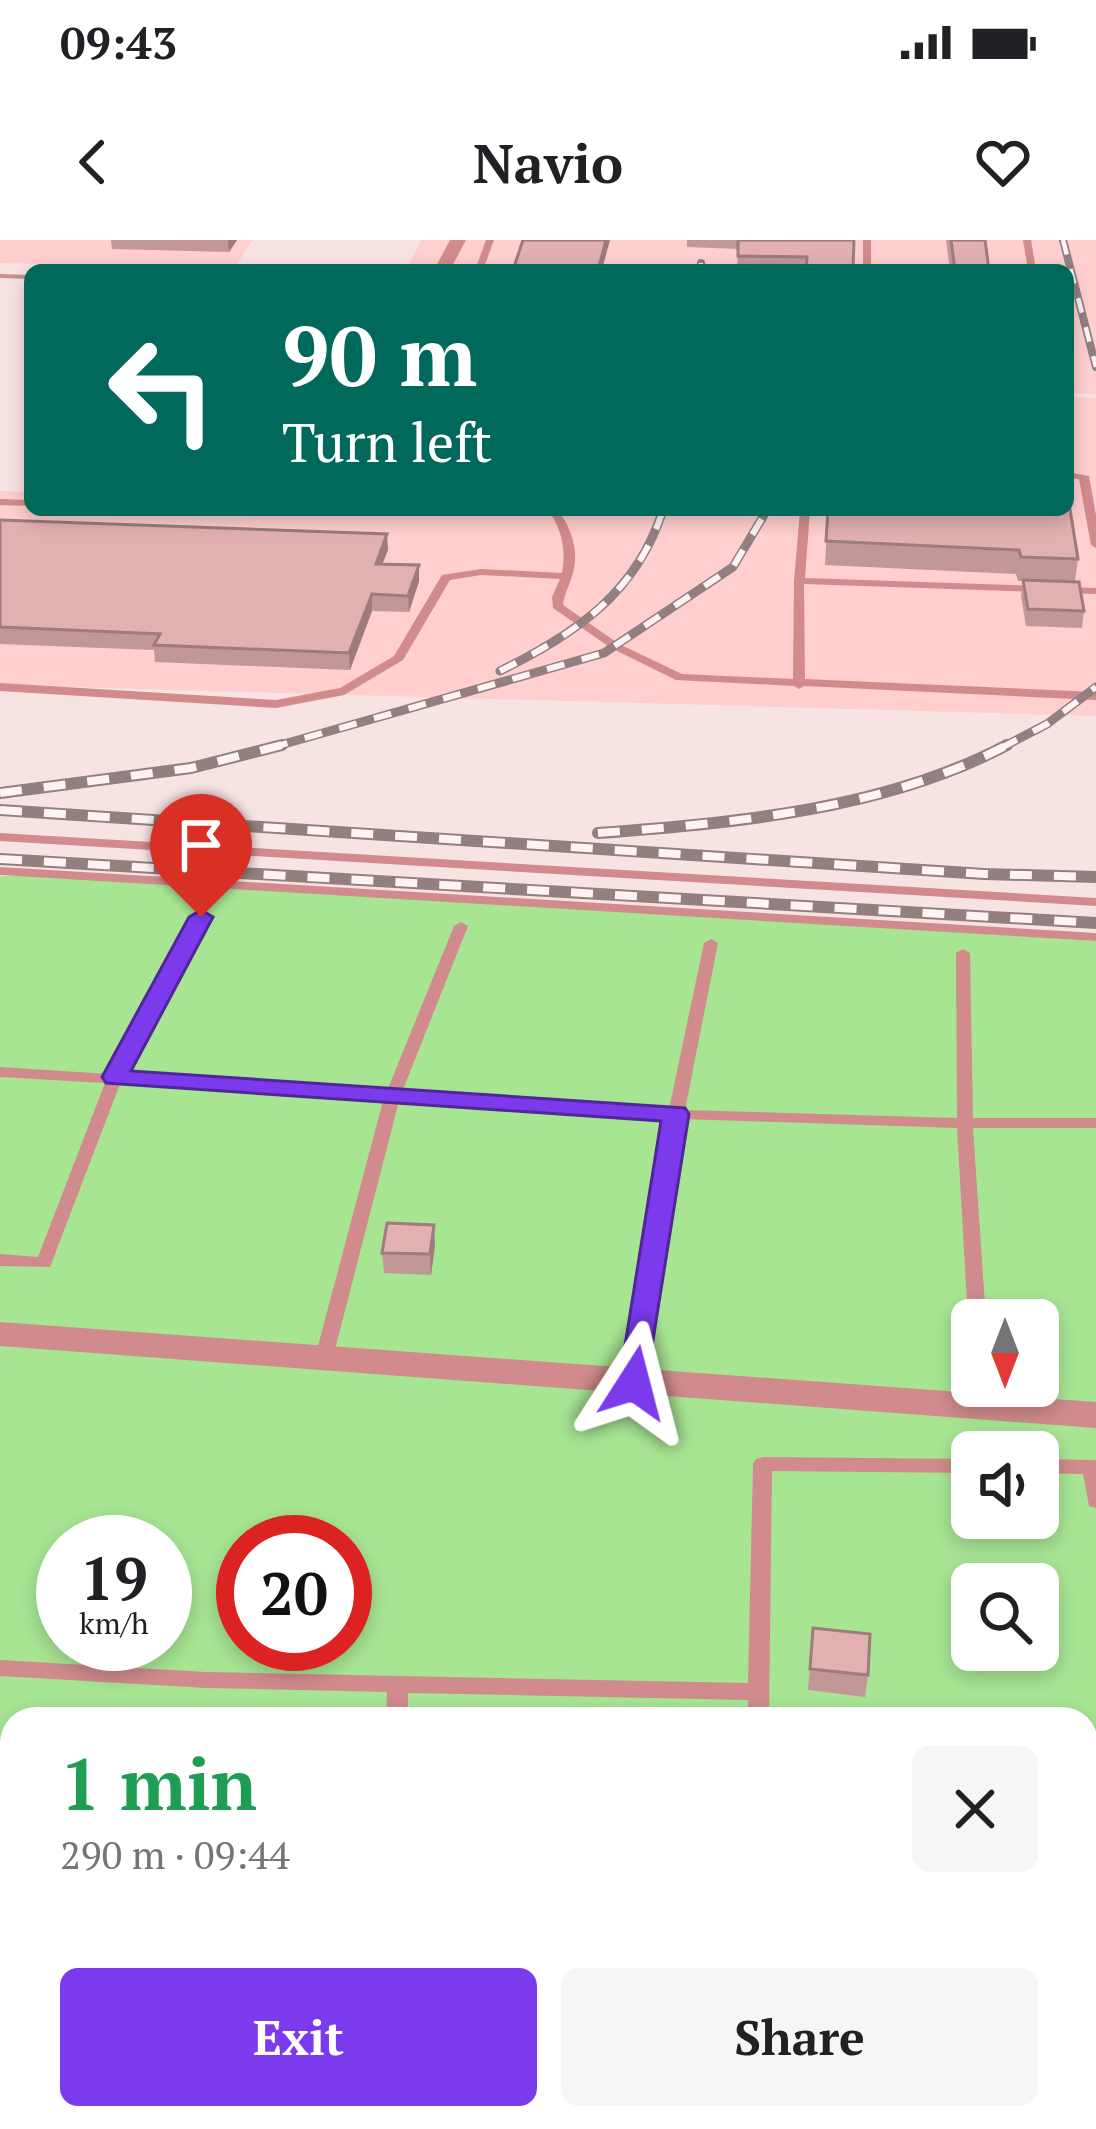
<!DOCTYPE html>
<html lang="en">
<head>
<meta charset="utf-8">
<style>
	body { margin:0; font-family:"PT Serif",serif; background:#f6f6f6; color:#202124; height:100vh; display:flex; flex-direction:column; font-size:45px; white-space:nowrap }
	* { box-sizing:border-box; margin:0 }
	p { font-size:39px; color:#757577 }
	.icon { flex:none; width:66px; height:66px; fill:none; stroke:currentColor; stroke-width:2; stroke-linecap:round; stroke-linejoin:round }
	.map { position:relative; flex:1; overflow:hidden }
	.sheet { position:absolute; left:0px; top:1467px; width:1098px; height:423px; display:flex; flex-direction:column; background:#fff; border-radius:36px 36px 0 0; box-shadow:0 6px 18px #0003 }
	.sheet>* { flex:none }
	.banner { position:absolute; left:24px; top:24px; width:1050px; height:252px; border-radius:18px; box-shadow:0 6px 18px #0003; background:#00695c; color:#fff; overflow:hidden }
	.needle { width:78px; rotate:180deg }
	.tools { position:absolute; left:951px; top:1059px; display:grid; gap:24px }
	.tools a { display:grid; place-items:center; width:108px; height:108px; border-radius:18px; background:#fff; box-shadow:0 6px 18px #0003; font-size:60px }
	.speed { position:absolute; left:36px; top:1275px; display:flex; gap:24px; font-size:60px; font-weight:700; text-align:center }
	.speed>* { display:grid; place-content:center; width:156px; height:156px; border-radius:50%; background:#fff; box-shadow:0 6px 18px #0003; line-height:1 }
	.speed small { font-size:30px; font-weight:400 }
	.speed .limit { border:18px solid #d22; background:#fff; color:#111 }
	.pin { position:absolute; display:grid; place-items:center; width:102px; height:102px; color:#fff; margin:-123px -51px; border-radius:50% 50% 50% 0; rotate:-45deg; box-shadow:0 0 12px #0007 }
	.pin .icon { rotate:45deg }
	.me { position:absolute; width:132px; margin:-66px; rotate:9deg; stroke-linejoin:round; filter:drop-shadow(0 0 9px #0008) }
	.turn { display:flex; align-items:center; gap:42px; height:252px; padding:0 60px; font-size:54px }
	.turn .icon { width:156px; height:156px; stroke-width:2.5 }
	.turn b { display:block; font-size:84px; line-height:102px }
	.round { display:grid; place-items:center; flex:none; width:126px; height:126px; border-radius:18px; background:#f6f6f6 }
	.overview { display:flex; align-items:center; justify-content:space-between; height:204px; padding:0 60px }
	h1 { font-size:72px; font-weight:800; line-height:90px; color:#1e9e55 }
	.cta { display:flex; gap:24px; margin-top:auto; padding:24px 60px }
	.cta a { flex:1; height:138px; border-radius:18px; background:#7c3aed; color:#fff; font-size:48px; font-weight:800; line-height:138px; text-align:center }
	.cta a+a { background:#f6f6f6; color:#202124 }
	.status { display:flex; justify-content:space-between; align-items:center; height:84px; padding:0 60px; background:#fff; direction:ltr }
	.status svg { height:33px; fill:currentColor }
	header { display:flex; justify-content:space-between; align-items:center; height:156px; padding:0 60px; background:#fff; font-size:54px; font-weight:800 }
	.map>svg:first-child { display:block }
	.built { fill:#ffcece }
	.green { fill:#a7e593; fill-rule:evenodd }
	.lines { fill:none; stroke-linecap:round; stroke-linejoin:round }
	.service { fill:#d18b8c; fill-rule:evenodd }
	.minor { fill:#d18b8c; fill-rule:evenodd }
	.rail-far2-casing { stroke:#937f7f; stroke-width:8 }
	.rail-far1-casing { stroke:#937f7f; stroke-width:9 }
	.rail-casing { stroke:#937f7f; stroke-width:12 }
	.rail-far2 { stroke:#fef3f3; stroke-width:4.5; stroke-dasharray:15; stroke-linecap:butt }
	.rail-far1 { stroke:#fef3f3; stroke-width:6; stroke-dasharray:18; stroke-linecap:butt }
	.rail { stroke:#fef3f3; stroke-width:8; stroke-dasharray:22; stroke-linecap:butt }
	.wall { fill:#c29798 }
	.shaded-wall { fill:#9e7b7c }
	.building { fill:#e2b0b1; stroke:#9e7b7c; stroke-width:3 }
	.route { fill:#7c3aed; stroke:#51269a; stroke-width:3 }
</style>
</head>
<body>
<div class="status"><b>09:43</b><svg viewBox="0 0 49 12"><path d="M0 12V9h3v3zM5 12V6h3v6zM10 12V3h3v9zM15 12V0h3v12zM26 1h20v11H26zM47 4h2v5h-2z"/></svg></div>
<header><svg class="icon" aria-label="back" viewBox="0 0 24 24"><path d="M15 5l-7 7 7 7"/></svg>Navio<svg class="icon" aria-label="heart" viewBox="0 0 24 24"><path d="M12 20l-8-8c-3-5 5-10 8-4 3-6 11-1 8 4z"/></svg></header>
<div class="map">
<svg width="1096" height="1889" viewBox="0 0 1096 1889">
	<rect width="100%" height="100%" fill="#f8e3e3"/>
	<path class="built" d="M0 0H253L234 28 0 23Z
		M421 0H1096V154L1068 153V30H406Z
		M1068 157 1096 158V476L0 445V251L30 252V270H1068Z"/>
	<path class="green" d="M0 636H77L1096 701V1889H0ZM972 1080H1038V1146H972ZM972 1212H1038V1278H972ZM63 1302H165V1404H63ZM243 1302H345V1404H243ZM972 1344H1038V1410H972ZM12 1479H1086V1878H12Z"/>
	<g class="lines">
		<path class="service" d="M486 0H494L483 30H475Z
			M863 0H871V30H863Z
			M1023 0H1031L1036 30H1028Z
			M0 34 30 35V39L0 38Z
			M1068 232 1089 236 1096 275V308L1091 305 1079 239 1068 238Z
			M0 259 30 260V266L0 265Z
			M548 270H558C572 289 580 313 572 336 569 347 564 354 563 365L619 404 682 434 793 439 794 341 800 270H810L805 338 1096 348V354L804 344 805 439 1096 452V460L804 446 799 449 794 446 676 440 611 408 553 368 552 357 560 339 481 335 450 340 403 420 344 455 276 468 0 451V443L276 460 340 448 394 416 442 335 481 329 562 333C566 309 562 289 548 270Z
			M0 593 1096 658V666L0 601Z
			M0 627 1096 693V701L0 635Z
			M201 674 208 678 124 835 387 851 454 686 461 682 468 686 402 852 669 869 704 703 711 699 718 703 685 870 957 878 956 713 963 709 970 713 973 878H1096V888H973L986 1080H972V1085L968 1080 957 888 683 879 643 1143 640 1147H628L625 1143 667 878 399 861 332 1121 329 1125H317L314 1121 383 861 120 844 50 1027 0 1026V1014L38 1017 105 843 0 837V827L109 834 194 678Z
			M763 1217 972 1219V1233L772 1231 769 1479H747L748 1460 408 1453V1479H386L387 1452 206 1448 0 1436V1420L206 1432 748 1443 753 1224 756 1219Z
			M1038 1219 1096 1220V1268L1089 1266 1083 1234 1038 1233Z
			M0 1799C18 1805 12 1826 12 1842 0 1836 0 1815 0 1799Z
			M25 1878H52L58 1889H31Z
			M726 1878H752L751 1889H725Z"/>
		<path class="minor" d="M450 0H466L450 30H434Z
			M0 1082 1096 1162V1188L0 1106Z"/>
		<g class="rail-far2-casing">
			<path id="rail-far2" d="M1063 0 1096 127
				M700 30 701 23"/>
		</g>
		<g class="rail-far1-casing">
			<path id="rail-far1" d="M500 431C576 393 636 354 663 270
				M270 508 604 413 733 327 767 270
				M1001 508 1047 484 1096 447"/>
		</g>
		<g class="rail-casing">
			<path id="rail" d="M0 553 191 528 282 505
				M0 570 984 634 1096 637
				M598 593C734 583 884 570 1007 505
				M0 619 1096 683"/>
		</g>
		<use href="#rail-far2" class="rail-far2"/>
		<use href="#rail-far1" class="rail-far1"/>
		<use href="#rail" class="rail"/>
	</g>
	<path class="wall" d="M111 0H237L229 12 112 9Z
		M687 0H854L853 30H737L738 9 687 7Z
		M946 0H985L989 30H950Z
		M828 270 1078 319 1075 341 1084 371 1082 388 1026 386 1021 356 1023 341H1018L1016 334 825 325Z
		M0 280 388 310 382 324 419 325V341L409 372 372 371 350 430 155 422 154 410 0 404Z
		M435 1005 431 1035 384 1033 382 1013Z
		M813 1388 868 1435 865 1457 808 1450Z
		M12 1556V1630H1L0 1593Z"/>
	<path class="shaded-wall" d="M228 0H237L229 12Z
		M606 0H610L602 30H598Z
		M387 294 388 310 376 340V324Z
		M419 325V341L409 372 408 356Z
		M372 354V371L350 430 349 413Z
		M434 985 435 1005 431 1035 430 1014Z"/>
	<path class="building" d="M523 0H606L598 30H513Z
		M738 0H854L853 30H806L807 17 738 16Z
		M951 0H985L989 30H955Z
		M1068 257 1078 319 1021 317 1019 310 826 301 828 270H1068Z
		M0 280 387 294 376 324 419 325 408 356 372 354 349 413 154 405 160 394 0 387Z
		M1023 340 1079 342 1084 371 1028 369Z
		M387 983 434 985 430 1014 382 1013Z
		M813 1388 870 1394 868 1435 810 1429Z
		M9 1556H12V1608H0V1593Z"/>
	<path class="route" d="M201 670 213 677 131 831 685 868 689 874 645 1150 634 1153 619 1143 661 881 106 843 102 837 189 677Z"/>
</svg>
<div class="tools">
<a><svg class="needle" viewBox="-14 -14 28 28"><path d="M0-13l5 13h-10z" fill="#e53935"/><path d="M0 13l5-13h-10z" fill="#757577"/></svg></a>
<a><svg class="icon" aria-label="sound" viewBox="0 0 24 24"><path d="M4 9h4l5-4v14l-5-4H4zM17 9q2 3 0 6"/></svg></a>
<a><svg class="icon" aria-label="search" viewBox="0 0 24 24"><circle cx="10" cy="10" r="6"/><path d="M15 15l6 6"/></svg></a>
</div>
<div class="speed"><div>19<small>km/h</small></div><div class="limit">20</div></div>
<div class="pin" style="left:201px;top:677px;background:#d93025"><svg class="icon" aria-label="arrive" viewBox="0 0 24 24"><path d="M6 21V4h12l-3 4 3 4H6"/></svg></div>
<svg class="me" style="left:634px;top:1143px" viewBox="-20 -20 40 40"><path d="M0-17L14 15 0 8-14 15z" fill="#7c3aed" stroke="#fff" stroke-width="4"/></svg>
<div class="banner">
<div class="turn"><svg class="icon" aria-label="left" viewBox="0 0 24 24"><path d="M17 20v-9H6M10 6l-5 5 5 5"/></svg><div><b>90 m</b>Turn left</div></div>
</div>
<section class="sheet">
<div class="overview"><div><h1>1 min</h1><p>290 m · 09:44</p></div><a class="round"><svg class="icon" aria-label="close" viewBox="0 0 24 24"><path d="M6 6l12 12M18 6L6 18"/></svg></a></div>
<div class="cta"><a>Exit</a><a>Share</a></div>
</section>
</div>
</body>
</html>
